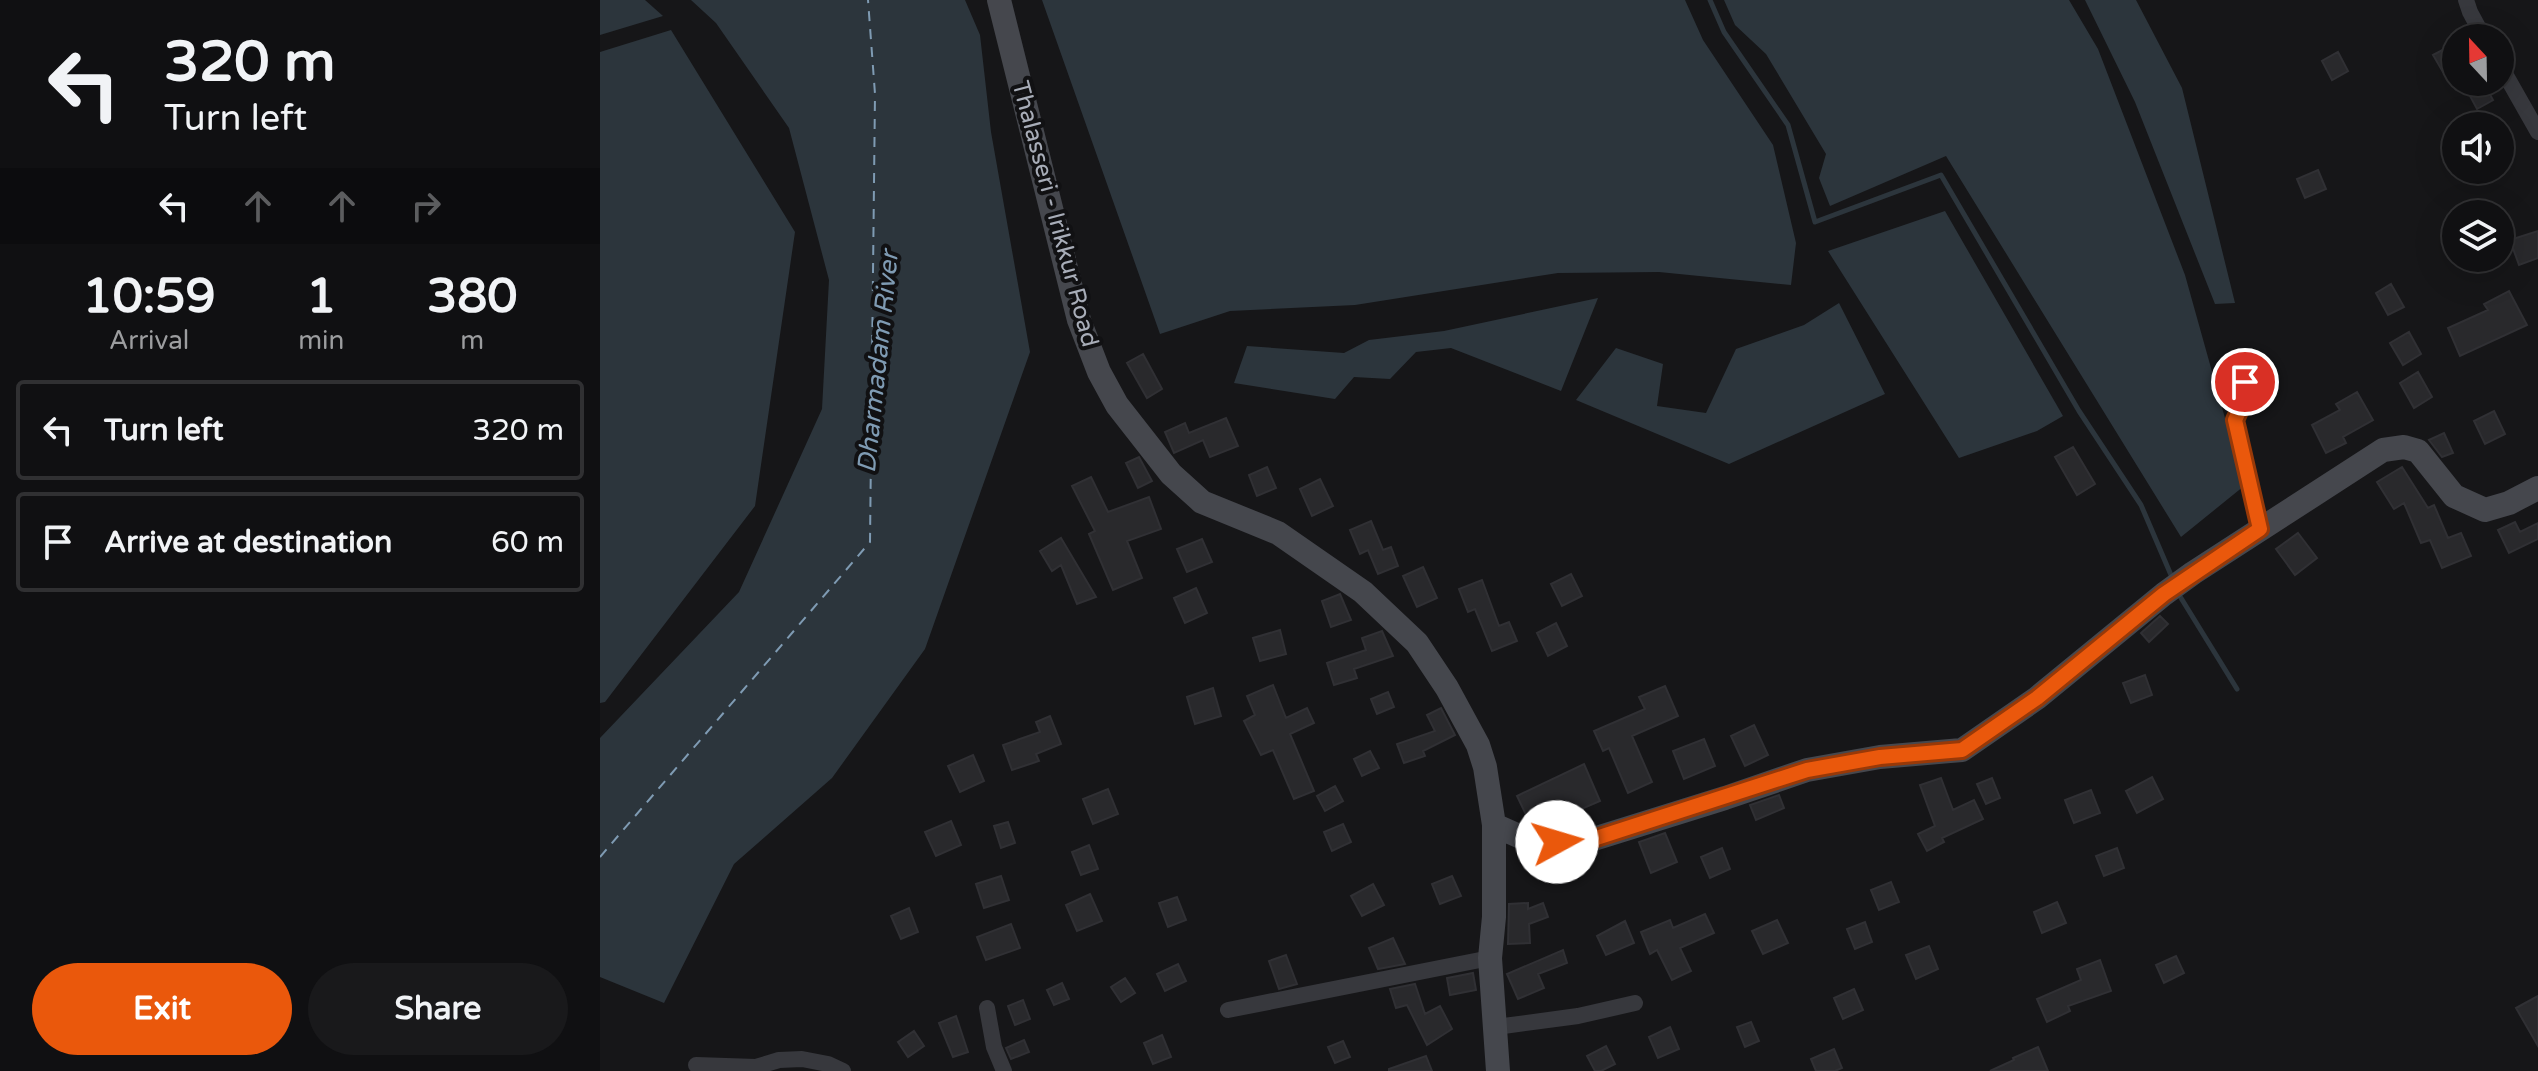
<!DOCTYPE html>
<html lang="en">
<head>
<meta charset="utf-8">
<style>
	body { margin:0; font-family:"Varela Round",sans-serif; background:#19191b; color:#f1f3f6; height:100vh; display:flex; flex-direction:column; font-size:30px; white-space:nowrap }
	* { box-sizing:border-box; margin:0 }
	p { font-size:26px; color:#9c9d9f }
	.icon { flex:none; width:44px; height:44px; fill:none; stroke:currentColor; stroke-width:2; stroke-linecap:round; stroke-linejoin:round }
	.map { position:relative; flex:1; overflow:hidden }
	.drawer { display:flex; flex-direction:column; background:#101012; width:600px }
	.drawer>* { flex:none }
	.banner { background:#101012; color:#f1f3f6; overflow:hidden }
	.needle { width:52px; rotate:338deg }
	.fabs { position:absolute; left:1842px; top:24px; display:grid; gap:16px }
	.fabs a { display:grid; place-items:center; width:72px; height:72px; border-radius:50%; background:#101012; box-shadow:0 8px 32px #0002,0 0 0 2px #303032; font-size:40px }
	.pin { position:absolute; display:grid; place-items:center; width:68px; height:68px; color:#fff; margin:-34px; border:4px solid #fff; border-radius:50%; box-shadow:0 2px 8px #0007 }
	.me { position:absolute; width:88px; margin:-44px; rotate:84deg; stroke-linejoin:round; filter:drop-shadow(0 0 6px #0008) }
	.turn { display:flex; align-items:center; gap:28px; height:168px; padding:0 32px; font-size:36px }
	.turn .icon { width:104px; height:104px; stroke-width:2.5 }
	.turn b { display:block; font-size:56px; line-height:68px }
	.lanes { display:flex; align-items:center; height:76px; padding:0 32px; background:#0003; justify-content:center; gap:40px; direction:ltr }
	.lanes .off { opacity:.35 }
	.eta { display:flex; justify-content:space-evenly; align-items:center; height:136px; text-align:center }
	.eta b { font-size:48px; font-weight:800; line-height:56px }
	.button { display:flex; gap:16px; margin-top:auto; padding:16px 32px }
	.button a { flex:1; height:92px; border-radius:48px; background:#ea580c; color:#fff; font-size:32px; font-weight:800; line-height:92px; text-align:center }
	.button a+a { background:#19191b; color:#f1f3f6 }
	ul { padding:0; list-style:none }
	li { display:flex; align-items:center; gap:24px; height:100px; margin:0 16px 12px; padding:0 16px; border:4px solid #303032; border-radius:8px }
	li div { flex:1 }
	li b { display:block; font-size:30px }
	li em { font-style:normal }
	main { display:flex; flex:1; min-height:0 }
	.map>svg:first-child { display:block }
	.water { fill:#2c353c }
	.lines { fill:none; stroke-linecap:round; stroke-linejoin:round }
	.stream { stroke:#2c353c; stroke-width:5 }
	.ferry { stroke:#7f9bb3; stroke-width:2; stroke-dasharray:10 8; stroke-linecap:butt }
	.building { fill:#29292c; stroke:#303034; stroke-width:2 }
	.minor { stroke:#37383d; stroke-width:16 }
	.secondary { stroke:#45474d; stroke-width:24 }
	.route-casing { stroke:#983908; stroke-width:20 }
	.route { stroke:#ea580c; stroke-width:14 }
	.labels { text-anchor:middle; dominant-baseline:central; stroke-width:8; stroke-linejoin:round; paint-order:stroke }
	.street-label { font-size:24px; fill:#a8adb8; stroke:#111113 }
	.water-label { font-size:26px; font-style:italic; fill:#7f9bb3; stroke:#111113 }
</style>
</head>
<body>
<main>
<section class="drawer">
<div class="banner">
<div class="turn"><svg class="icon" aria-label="left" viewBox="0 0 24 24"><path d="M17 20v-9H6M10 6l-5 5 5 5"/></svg><div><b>320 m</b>Turn left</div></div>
<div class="lanes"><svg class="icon" aria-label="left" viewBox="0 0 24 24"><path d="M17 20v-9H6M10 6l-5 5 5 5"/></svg><svg class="icon off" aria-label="ahead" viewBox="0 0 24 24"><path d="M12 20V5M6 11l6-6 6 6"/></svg><svg class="icon off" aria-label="ahead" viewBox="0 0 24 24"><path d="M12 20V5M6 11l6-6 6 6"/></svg><svg class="icon off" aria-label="right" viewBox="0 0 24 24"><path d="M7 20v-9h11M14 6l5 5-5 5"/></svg></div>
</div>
<div class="eta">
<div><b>10:59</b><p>Arrival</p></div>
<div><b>1</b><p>min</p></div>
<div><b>380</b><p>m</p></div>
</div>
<ul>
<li><svg class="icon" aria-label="left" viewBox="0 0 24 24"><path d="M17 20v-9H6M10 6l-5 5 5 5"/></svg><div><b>Turn left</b></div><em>320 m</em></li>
<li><svg class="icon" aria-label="arrive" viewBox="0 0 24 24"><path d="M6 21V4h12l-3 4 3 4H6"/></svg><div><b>Arrive at destination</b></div><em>60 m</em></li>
</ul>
<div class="button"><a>Exit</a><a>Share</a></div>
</section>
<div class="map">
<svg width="1938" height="1071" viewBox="0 0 1938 1071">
	<rect width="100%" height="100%" fill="#161618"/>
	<path class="water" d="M0 0H45L63 16 0 35Z
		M91 0H365L380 35 391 132 430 352 325 649 232 778 134 864 64 1003 0 977V738L139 592 222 409 229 280 189 128 116 23Z
		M442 0H1085L1103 40 1173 145 1196 243 1191 285 1059 272 958 273 755 305 630 311 560 334Z
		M1124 0H1469L1498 49 1585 275 1644 486 1581 537 1346 156 1230 206 1219 178 1226 154 1166 54 1135 25Z
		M1485 0H1536L1582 88 1635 303 1615 304 1535 102Z
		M71 30 195 232 155 506 5 702 0 703V52Z
		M1345 211 1463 416 1437 431 1359 458 1228 251Z
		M998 298 961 391 851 348 816 352 790 379 754 377 735 399 634 383 647 346 744 353 769 340 844 331Z
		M1239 303 1285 394 1129 464 976 400 1016 348 1063 364 1057 406 1106 413 1136 349 1204 325Z"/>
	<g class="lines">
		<path class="stream" d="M1110 0 1124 32 1188 125 1215 222 1341 175 1479 411 1541 505 1571 575
			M1581 598 1637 689"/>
		<path class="ferry" d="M0 857 270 542 275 94 268 0"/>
	</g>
	<path class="building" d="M1848 47 1856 62V90L1846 71 1843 72 1833 55Z
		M1738 52 1748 71 1732 80 1722 61Z
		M1886 87 1893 100 1877 109 1870 96Z
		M1718 170 1726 189 1705 198 1697 179Z
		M1938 231V258L1919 265 1910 240Z
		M1791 284 1804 307 1788 315 1776 293Z
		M1909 291 1927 325 1860 356 1848 328 1888 310 1884 304Z
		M1809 332 1821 354 1803 365 1790 343Z
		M543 354 562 389 547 398 527 363Z
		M1818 372 1832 397 1814 408 1800 383Z
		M1757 392 1773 420 1743 437 1746 443 1726 453 1712 425 1740 410 1736 404Z
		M1894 411 1905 434 1885 444 1874 421Z
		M626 418 638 446 610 457 603 440 574 453 565 432 585 423 589 433Z
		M1844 433 1853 453 1842 457 1829 440Z
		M1473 447 1495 484 1477 495 1455 457Z
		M539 457 552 481 538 488 526 463Z
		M667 467 676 488 657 496 649 475Z
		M1802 467 1828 508 1834 505 1848 538 1861 533 1871 556 1842 568 1830 540 1821 543 1804 503 1794 509 1777 482Z
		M491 477 508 512 549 497 561 529 527 541 542 578 513 590 489 534 495 531 472 486Z
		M720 479 733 506 712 516 700 489Z
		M771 521 783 550 791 547 798 566 778 574 768 550 760 554 750 530Z
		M1915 522 1920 532 1938 523V539L1909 553 1898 530Z
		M1698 533 1717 558 1695 575 1676 549Z
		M461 538 496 597 477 604 461 565 452 571 440 551Z
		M602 539 612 562 587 572 577 549Z
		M823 567 837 598 817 607 803 576Z
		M971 574 982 596 962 606 951 584Z
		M882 580 899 626 909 622 917 641 892 651 875 609 868 612 859 589Z
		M596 588 607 613 585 623 574 598Z
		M740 594 751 620 731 627 722 601Z
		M1560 616 1568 624 1549 642 1541 633Z
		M956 623 967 646 948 656 937 633Z
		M680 630 686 654 660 661 653 638Z
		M782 631 793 656 754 669 757 678 734 685 727 663 766 650 762 638Z
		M1545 675 1552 695 1531 703 1523 683Z
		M673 685 686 718 707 708 714 723 690 734 714 791 694 799 673 750 661 755 644 721 655 715 647 696Z
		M1065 686 1078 716 1032 736 1052 782 1028 793 1009 748 1003 751 994 731 1045 709 1039 697Z
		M613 688 621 716 595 724 587 697Z
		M788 692 794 707 777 714 771 699Z
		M841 708 855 735 823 751 825 756 804 763 797 744 835 731 827 715Z
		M450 716 461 744 436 754 439 761 412 770 403 745 440 732 436 722Z
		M1154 725 1168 755 1145 766 1131 736Z
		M1104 739 1115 766 1084 779 1073 751Z
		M770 751 779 768 762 776 754 759Z
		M373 755 384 781 360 792 348 766Z
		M984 764 1000 801 942 826 931 825 917 796Z
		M1552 777 1563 799 1537 813 1526 791Z
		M1341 778 1353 810 1374 800 1383 819 1342 838 1344 842 1327 851 1318 834 1335 826 1320 785Z
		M1392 778 1400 798 1386 804 1377 784Z
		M735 786 743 801 725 811 717 796Z
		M508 789 518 814 493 824 483 799Z
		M1491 790 1500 813 1474 823 1465 800Z
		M1179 795 1184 808 1156 820 1150 805Z
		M351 821 361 845 336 856 325 832Z
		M408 822 415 843 401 848 394 826Z
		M743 824 751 842 732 851 724 832Z
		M1065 833 1077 862 1051 873 1039 842Z
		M489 845 498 869 481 875 472 852Z
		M1122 848 1130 869 1110 878 1101 857Z
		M1517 848 1524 868 1504 876 1496 856Z
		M401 876 409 900 384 908 376 884Z
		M852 876 861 896 840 904 832 884Z
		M1291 882 1299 902 1279 910 1271 890Z
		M773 884 784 905 762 916 751 896Z
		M490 894 502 921 477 931 466 905Z
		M577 897 586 920 568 927 559 903Z
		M1457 902 1466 923 1442 933 1434 912Z
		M928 903V909L943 903 948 917 929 924 930 943 908 944 909 904Z
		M309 908 318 932 301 939 291 916Z
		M1105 914 1114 933 1080 948 1091 971 1072 980 1057 950 1050 954 1041 932 1070 920 1073 928Z
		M1177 920 1188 943 1163 954 1152 931Z
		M1025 921 1034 943 1006 955 997 936Z
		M1265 922 1272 942 1255 949 1247 929Z
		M411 924 420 948 386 960 377 937Z
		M793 938 805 964 778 969 769 948Z
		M1329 946 1338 969 1316 979 1306 955Z
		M963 950 967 963 938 974 944 988 918 999 907 974Z
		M686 955 697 984 679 989 669 961Z
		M1576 956 1584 973 1564 983 1556 965Z
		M1500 960 1511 991 1468 1006 1470 1011 1447 1022 1437 999 1481 980 1477 969Z
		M578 964 586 981 565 991 557 974Z
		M873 973 876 990 850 995 847 978Z
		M525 978 535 993 521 1002 511 987Z
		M462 983 469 999 454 1005 447 990Z
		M815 984 825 1014 840 1006 852 1029 827 1045 807 1005 796 1008 790 989Z
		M1254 989 1263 1010 1243 1019 1234 998Z
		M1938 996V1046L1916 1008Z
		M423 1000 430 1019 415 1025 408 1006Z
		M356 1016 368 1052 353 1057 339 1023Z
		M1151 1022 1159 1041 1145 1047 1137 1027Z
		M1070 1027 1079 1049 1058 1058 1049 1037Z
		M314 1031 324 1046 308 1057 298 1042Z
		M562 1035 571 1057 553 1064 544 1043Z
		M424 1040 429 1052 411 1059 406 1048Z
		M743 1041 750 1057 735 1063 728 1047Z
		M1006 1046 1015 1064 1001 1071H995L987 1056Z
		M1438 1047 1448 1071H1390L1414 1060 1413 1058Z
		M1234 1049 1242 1068 1235 1071H1216L1211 1059Z
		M826 1056 832 1071H789V1069Z"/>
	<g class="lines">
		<path class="minor" d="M1866 0 1870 12 1884 38
			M1900 65 1938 132
			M1642 362 1649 403 1640 409 1635 420 1660 529
			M387 1008 394 1047 404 1071
			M628 1010 890 958
			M896 1027 978 1016 1035 1003
			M96 1065 156 1067 179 1060 202 1059 228 1064 243 1071"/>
		<path class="secondary" d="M399 0 479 320 499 372 517 405 571 474 602 502 678 533 763 592 817 643 847 688 878 745 885 767 894 825V917L890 958 898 1071
			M894 825 930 841 984 842 1125 798 1207 770 1280 757 1362 750 1437 698 1564 594 1593 573 1783 450 1804 447 1818 451 1854 496 1885 510 1909 503 1938 488"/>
	</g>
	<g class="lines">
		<g class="route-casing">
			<path id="route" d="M957 842H984L1207 770 1280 757 1362 750 1437 698 1564 594 1660 529 1635 420 1640 409 1649 403 1645 382"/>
		</g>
		<use href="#route" class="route"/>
	</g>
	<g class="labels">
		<g class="street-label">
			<text transform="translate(455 214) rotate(75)">Thalasseri - Irikkur Road</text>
		</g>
		<g class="water-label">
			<text transform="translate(278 362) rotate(-84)">Dharmadam River</text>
		</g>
	</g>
</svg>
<div class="fabs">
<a><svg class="needle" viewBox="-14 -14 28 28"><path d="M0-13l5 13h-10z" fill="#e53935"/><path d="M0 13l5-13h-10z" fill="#9c9d9f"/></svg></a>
<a><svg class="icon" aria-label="sound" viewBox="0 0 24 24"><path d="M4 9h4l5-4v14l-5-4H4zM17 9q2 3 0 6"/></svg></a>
<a><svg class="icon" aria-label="layers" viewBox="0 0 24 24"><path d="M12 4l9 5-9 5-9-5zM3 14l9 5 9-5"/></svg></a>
</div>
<div class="pin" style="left:1645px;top:382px;background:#d93025"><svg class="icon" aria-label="arrive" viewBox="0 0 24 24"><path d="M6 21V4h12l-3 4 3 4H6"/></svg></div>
<svg class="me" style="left:957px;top:842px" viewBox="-20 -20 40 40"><circle r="19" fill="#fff"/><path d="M0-13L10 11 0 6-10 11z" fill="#ea580c"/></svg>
</div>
</main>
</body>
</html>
